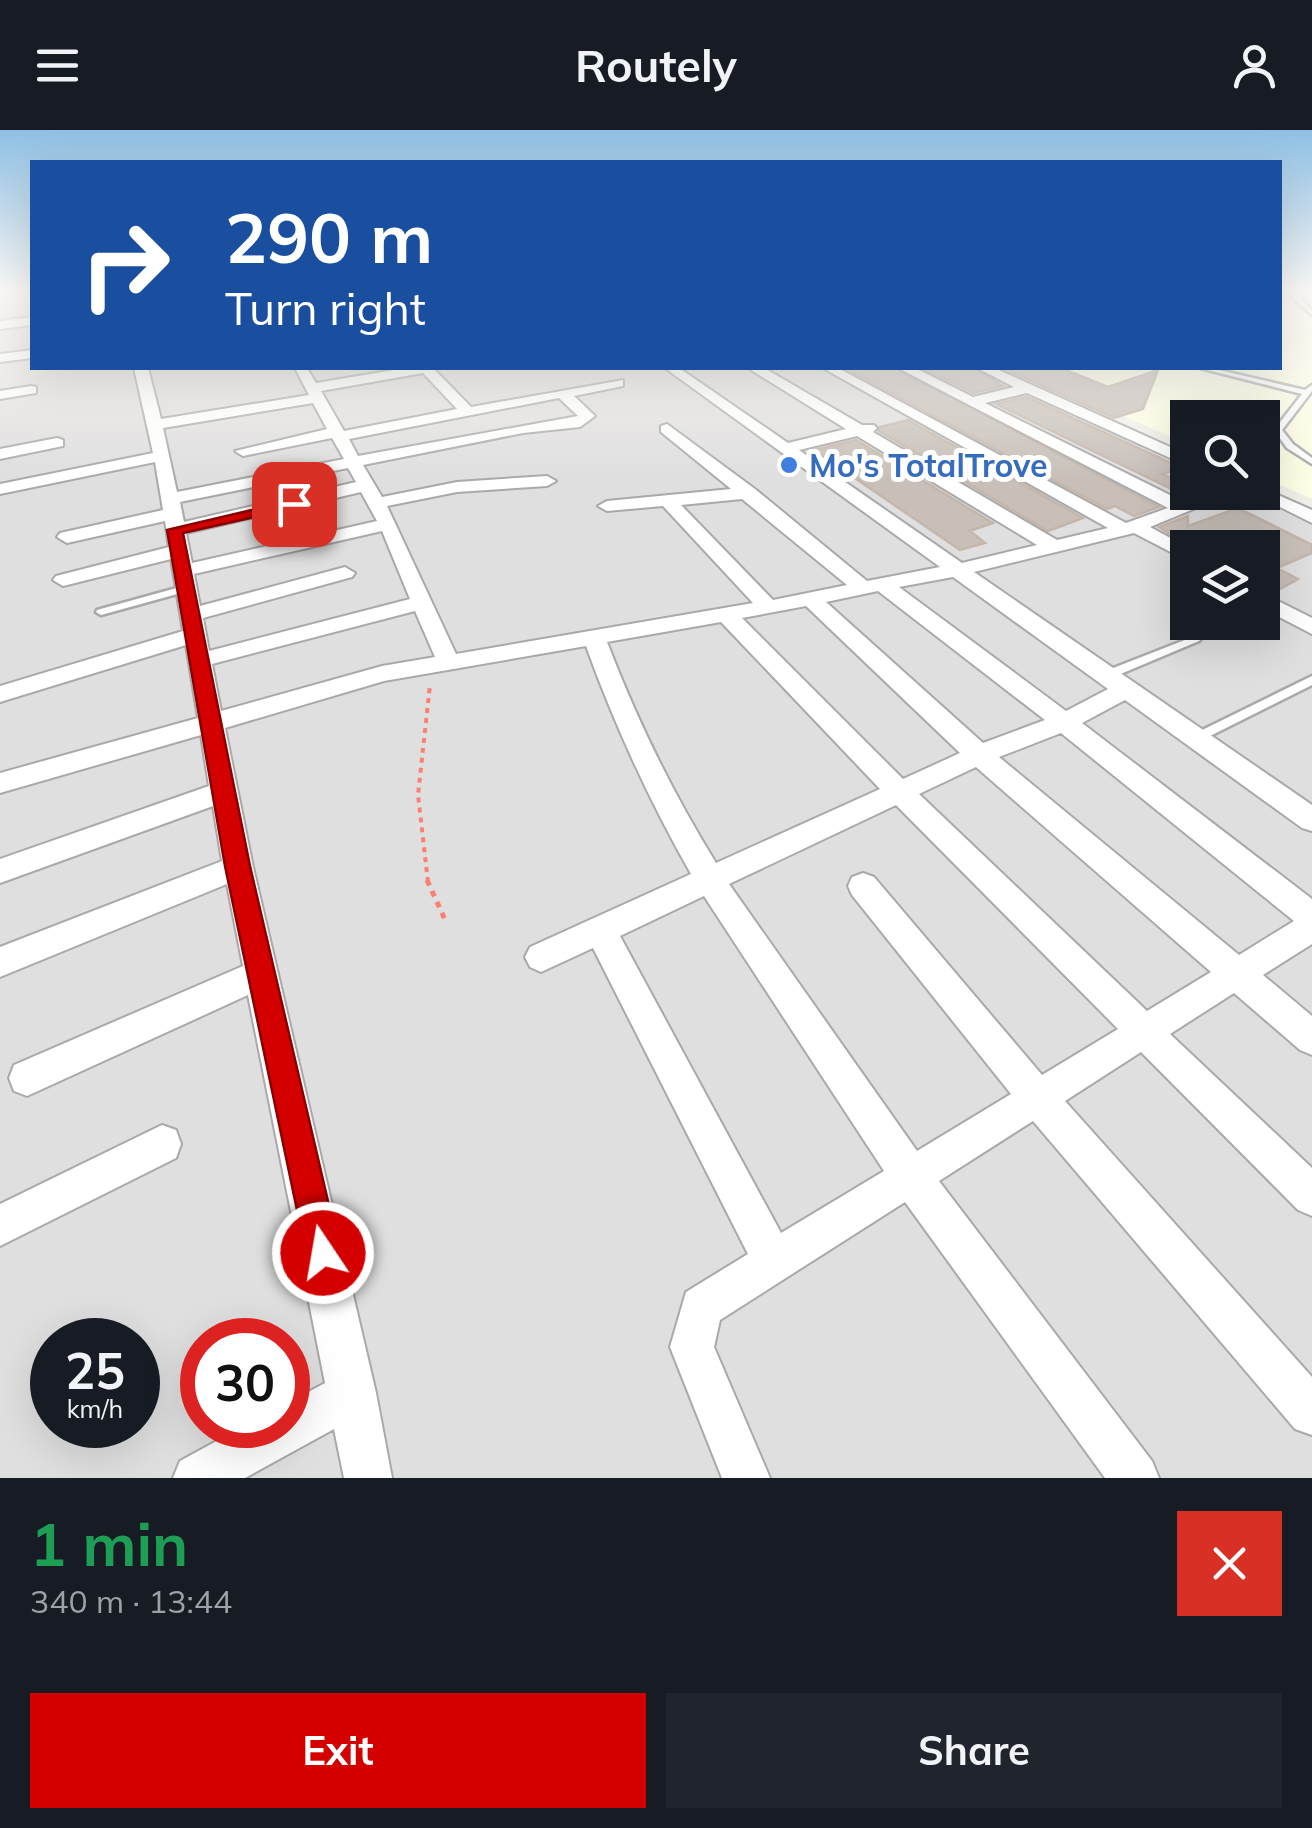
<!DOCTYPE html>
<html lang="en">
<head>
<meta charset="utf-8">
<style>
	body { margin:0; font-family:Mulish,sans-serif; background:#20242c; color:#f1f3f6; height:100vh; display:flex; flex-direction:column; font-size:38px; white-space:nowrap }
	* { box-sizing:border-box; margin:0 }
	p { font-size:32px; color:#9ea1a6 }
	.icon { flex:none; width:55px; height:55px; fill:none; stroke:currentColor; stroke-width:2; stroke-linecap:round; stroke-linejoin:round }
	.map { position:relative; height:1348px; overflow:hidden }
	.details { display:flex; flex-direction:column; background:#171b24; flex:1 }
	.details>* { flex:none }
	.hud { position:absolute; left:30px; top:30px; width:1252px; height:210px; border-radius:0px; box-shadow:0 10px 40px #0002; background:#1a4fa0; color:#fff; overflow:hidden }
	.buttons { position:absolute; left:1170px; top:270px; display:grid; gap:20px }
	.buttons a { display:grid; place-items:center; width:110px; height:110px; border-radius:0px; background:#171b24; box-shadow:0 10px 40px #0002; font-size:50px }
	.speed { position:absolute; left:30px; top:1188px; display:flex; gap:20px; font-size:50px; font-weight:700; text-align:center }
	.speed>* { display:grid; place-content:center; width:130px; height:130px; border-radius:50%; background:#171b24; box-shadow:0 10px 40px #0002; line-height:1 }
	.speed small { font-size:25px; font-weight:400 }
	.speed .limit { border:15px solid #d22; background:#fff; color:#111 }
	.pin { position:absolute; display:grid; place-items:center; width:85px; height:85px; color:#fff; margin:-42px; border-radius:20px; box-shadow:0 5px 15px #0006 }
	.me { position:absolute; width:110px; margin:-55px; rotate:348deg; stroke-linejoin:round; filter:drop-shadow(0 0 8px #0008) }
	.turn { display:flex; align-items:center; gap:35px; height:210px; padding:0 30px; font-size:45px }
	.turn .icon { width:130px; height:130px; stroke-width:2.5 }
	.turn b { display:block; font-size:70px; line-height:85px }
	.round { display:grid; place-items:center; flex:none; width:105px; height:105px; border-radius:0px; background:#20242c }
	.overview { display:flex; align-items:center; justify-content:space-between; height:170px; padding:0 30px }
	h1 { font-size:60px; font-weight:700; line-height:75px; color:#1e9e55 }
	.cta { display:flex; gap:20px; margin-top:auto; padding:20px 30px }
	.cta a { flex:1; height:115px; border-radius:0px; background:#d40000; color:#fff; font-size:40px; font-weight:700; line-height:115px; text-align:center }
	.cta a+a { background:#20242c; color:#f1f3f6 }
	header { display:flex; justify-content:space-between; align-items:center; height:130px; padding:0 30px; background:#171b24; font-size:45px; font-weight:700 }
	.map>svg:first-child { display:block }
	.residential { fill:#e0dfdf; fill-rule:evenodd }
	.education { fill:#ffffe5 }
	.building { fill:#c7bfb8; stroke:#c4b6ab; stroke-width:2.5 }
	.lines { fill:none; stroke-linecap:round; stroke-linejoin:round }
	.lane-casing { stroke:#a9a9a9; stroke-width:5 }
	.street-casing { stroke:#a9a9a9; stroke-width:4 }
	.path-far1 { stroke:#fa8072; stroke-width:4; stroke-dasharray:5 5; stroke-linecap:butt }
	.path { stroke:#fa8072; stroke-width:5; stroke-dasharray:6 6; stroke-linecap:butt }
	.lane { fill:#fff; fill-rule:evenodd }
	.street { fill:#fff; fill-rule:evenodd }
	.route { fill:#d40000; stroke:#8a0000; stroke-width:2.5 }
	.shop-dot { fill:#3f7fe0; stroke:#fff; stroke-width:4 }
	.labels { text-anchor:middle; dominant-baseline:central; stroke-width:10; stroke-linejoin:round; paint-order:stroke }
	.far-shop-label { font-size:32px; font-weight:bold; fill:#366cbe; stroke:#fff; text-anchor:start }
</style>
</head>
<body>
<header><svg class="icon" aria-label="menu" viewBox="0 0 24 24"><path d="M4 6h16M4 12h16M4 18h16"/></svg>Routely<svg class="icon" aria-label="person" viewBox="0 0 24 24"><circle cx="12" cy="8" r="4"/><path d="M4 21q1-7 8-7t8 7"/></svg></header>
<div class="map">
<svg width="1312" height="1348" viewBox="0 0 1312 1348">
	<rect width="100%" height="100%" fill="#f2efe9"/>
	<path class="residential" d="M0 162H32V238H982L1187 335 1188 362 1244 363 1312 395V1348H0ZM1188 418H1262V492H1188ZM52 1210H138V1295H52ZM202 1210H288V1295H202Z"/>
	<path class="education" d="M1280 162H1312V369L1263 347 1262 288H1188L1187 314 1014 238H1280Z"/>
	<path class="building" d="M845 238H895L1159 377 1134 386 1115 376 1107 379Z
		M922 238H974L1003 256 973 263Z
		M1002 238H1061L1108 257 1158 240 1143 279 1114 288Z
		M1027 267 1182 338 1162 344 1188 356V367L996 274Z
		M908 290 1083 388 1048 401 879 301 880 297Z
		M856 310 993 393 970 401 985 413 960 420 814 320Z
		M1238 378 1312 415V423L1277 438 1298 449 1278 460 1262 451V418H1227L1217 412 1192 418 1159 397 1188 386V396Z"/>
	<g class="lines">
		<g class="lane-casing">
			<path id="lane" d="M1302 162H1309L1299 167 1312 180V185L1292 167Z
				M1200 238H1210L1305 260 1312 255V261L1282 300 1293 314 1312 328V334L1287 318 1274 300 1302 264Z
				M184 456 188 457V461L101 485 96 482 97 480Z
				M1195 506 1201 509 1199 511 1111 548 1107 549 1101 545 1103 542Z
				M1312 546V555L1200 611 1196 612 1190 608 1192 605Z"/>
		</g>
		<g class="street-casing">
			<path id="street" d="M32 187V195L0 199V191Z
				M32 220V228L0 232V224Z
				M134 238H148L161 289 309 265 295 238H307L316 253 406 238H433L471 277 623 250V256L574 266 595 286 580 297 523 303 363 335 382 367 457 352 547 346 556 351 547 356 457 362 387 376 456 524 753 473 663 376 607 381 598 376 607 371 731 359 661 302V296L667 294 755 359 867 451 940 437 665 238H679L788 313 846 299 748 238H764L862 295H874L877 298 873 302 1057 410 1108 398 823 238H838L1126 393 1168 378 898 238H915L973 267 1014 257 977 238H994L1188 325V336L1027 263 985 273 1184 372 1209 362H1235L1150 397 1189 418 1188 431 1134 403 974 442 1312 675V701L1302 698 1125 570 1082 593 1312 769V814L1263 845 1312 886V925L1300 920 1234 863 1170 904 1312 1038V1086L1298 1080 1141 922 1065 971 1312 1247V1305L1295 1299 1033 991 939 1051 1152 1331 1159 1348H1105L905 1072 720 1190 714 1217 770 1348H722L670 1217 686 1162 748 1124 593 818 541 842 530 837 525 827 530 817 691 744C649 670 615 596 586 516L384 551 225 598 253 737 376 1263 392 1348H344L334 1299 245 1348H173L180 1331 246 1295H288V1273L325 1253 248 865 27 966 14 961 9 948 14 935 243 836 227 754 0 847V817L222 731 213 676 0 753V729L209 656 201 605 0 663V643L198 588 186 515 0 572V556L183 501 171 429 63 456 53 450 56 446 169 417 165 391 67 413 57 407 60 403 163 380 155 332 0 364V354L153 323ZM423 243 457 279 344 301 321 261ZM559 268 578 286 358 326 349 309ZM313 273 327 299 235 321 243 326 332 308 344 329 177 362 163 298ZM857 306 1037 415 962 433 799 320ZM348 338 356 352 184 392 180 372ZM361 362 377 391 192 433 186 403ZM742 369 847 455 773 470 681 375ZM382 401 410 469 209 521 203 488 352 447 355 443 345 437 200 476 194 444ZM953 447 1108 559 1066 581 899 457ZM878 461 1045 590 983 613 826 472ZM806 476 960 623 903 649 742 488ZM415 481 435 527 382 536 221 581 212 534ZM721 492 880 659 716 733C672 662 637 590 607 512ZM1061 603 1294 791 1239 825 999 627ZM976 637 1211 842 1147 881 919 664ZM896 675 1118 899 1042 945 874 747 863 743 852 747 848 756 852 765 1011 964 917 1021 729 754ZM704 766 884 1041 781 1103 620 806Z
				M31 256 36 257V263L0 269V261Z
				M57 308 63 310V316L0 329V319Z
				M1262 358 1312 380V393L1250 362H1262Z
				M1262 463 1312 488V504L1262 478Z
				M162 995 176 1000 181 1014 176 1028 0 1116V1074Z"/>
		</g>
		<path class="path-far1" d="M428 752 418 665 430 555"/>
		<path class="path" d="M427 750 446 792"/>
		<use href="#lane" class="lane"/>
		<use href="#street" class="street"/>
	</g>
	<linearGradient id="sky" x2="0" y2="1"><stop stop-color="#8fc0e4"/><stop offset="0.46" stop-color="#f9f8f5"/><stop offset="1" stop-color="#f9f8f5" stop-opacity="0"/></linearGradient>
	<rect width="1312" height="350" fill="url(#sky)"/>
	<path class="route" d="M294 370 301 374 299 377 183 403 250 736 340 1123 335 1135 323 1141 311 1135 306 1123 225 736 167 400Z"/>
	<circle class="shop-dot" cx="789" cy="335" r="10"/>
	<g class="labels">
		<g class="far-shop-label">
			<text x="809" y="335">Mo's TotalTrove</text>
		</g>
	</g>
</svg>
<div class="buttons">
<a><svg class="icon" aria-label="search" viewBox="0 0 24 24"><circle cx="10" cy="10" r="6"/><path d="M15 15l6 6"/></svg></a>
<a><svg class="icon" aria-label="layers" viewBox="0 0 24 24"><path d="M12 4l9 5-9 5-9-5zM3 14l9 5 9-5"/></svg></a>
</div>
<div class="speed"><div>25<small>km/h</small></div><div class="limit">30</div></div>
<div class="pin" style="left:294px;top:374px;background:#d93025"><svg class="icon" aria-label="arrive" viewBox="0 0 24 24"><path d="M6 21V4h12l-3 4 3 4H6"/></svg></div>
<svg class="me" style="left:323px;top:1123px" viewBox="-20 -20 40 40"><circle r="17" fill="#d40000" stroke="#fff" stroke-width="3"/><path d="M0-11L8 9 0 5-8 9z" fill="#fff"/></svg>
<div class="hud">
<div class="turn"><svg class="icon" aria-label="right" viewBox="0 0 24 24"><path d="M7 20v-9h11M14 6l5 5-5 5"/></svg><div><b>290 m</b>Turn right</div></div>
</div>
</div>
<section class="details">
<div class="overview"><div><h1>1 min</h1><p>340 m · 13:44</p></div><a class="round" style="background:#d93025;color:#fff"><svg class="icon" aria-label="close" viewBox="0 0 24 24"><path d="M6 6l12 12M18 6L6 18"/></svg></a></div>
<div class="cta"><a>Exit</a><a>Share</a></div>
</section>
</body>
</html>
